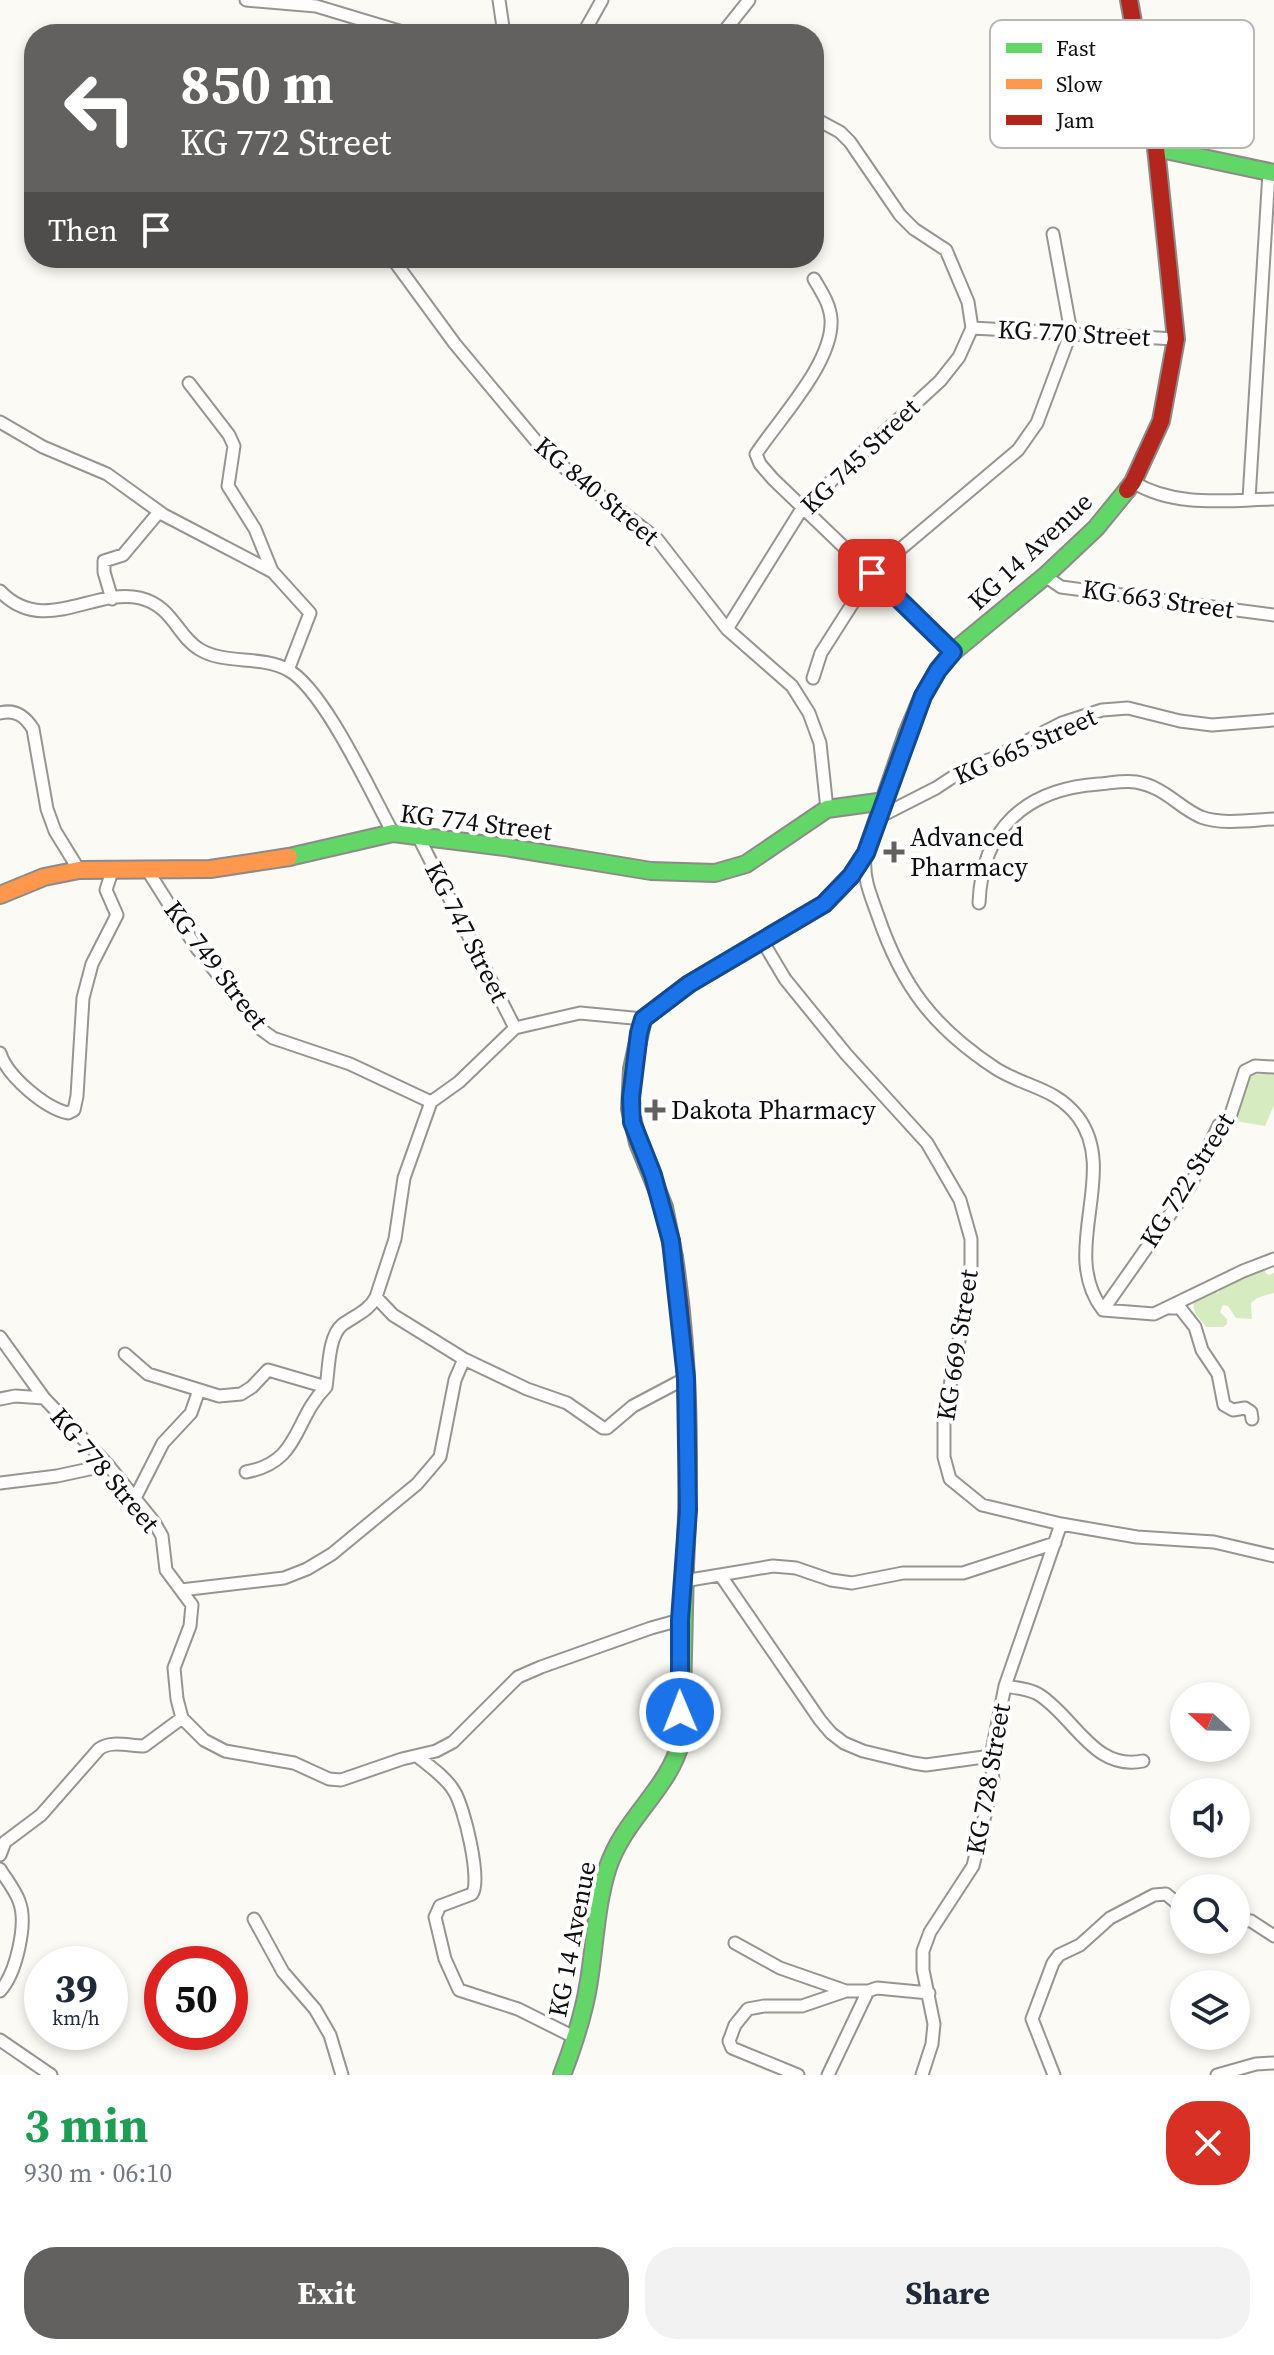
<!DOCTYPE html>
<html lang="en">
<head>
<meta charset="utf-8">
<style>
	body { margin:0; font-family:"Source Serif 4",serif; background:#f2f2f3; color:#1f2937; height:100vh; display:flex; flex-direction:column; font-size:30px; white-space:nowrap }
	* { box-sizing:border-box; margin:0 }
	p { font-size:26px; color:#747a83 }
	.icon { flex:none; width:44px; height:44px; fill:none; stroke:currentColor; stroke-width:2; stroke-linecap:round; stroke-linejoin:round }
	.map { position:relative; height:2075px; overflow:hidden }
	.panel { display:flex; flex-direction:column; background:#fff; flex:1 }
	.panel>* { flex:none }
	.top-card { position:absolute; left:24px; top:24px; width:800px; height:244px; border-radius:32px; box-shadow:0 4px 12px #0003; background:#62615f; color:#fff; overflow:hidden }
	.needle { width:52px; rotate:292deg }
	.controls { position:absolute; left:1170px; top:1682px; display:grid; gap:16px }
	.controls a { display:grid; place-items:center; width:80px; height:80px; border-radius:50%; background:#fff; box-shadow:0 4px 12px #0003; font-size:40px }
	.speed { position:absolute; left:24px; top:1946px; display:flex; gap:16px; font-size:40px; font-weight:700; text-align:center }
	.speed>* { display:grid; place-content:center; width:104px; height:104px; border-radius:50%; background:#fff; box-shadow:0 4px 12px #0003; line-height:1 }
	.speed small { font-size:20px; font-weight:400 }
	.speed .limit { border:12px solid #d22; background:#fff; color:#111 }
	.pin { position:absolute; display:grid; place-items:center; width:68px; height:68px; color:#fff; margin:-34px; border-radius:16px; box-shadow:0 4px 12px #0006 }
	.me { position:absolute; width:88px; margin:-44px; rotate:359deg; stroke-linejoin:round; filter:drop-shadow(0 0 6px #0008) }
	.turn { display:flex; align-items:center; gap:28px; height:168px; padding:0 24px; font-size:36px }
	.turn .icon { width:104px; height:104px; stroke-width:2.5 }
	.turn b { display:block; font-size:56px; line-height:68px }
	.then { display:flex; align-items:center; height:76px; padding:0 24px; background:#0003; gap:16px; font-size:30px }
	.round { display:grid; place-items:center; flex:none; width:84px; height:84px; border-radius:32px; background:#f2f2f3 }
	.overview { display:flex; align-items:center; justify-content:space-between; height:136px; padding:0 24px }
	h1 { font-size:48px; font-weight:700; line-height:60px; color:#1e9e55 }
	.button { display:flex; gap:16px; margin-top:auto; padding:16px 24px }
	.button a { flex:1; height:92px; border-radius:32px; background:#62615f; color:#fff; font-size:32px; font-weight:700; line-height:92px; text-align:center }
	.button a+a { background:#f2f2f3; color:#1f2937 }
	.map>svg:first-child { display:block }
	.forest { fill:#d6ebc0 }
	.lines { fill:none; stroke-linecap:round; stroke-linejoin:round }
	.street-casing { stroke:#969592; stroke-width:15 }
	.fast-casing { stroke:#8c8b89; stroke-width:20 }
	.slow-casing { stroke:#8c8b89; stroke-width:20 }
	.jam-casing { stroke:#8c8b89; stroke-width:20 }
	.street { stroke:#fffefd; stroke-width:11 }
	.fast { stroke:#63d668; stroke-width:16 }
	.slow { stroke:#ff974d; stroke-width:16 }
	.jam { stroke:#b3261e; stroke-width:16 }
	.route-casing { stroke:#114b97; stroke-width:20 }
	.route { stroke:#1a73e8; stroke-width:14 }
	.poi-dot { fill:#62615f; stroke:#fff; stroke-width:3 }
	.labels { text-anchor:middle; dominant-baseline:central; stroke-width:8; stroke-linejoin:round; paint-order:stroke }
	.street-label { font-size:26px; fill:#0f0f0f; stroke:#fff }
	.poi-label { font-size:26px; fill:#0f0f0f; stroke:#fff; text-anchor:start }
	.key { fill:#fff; stroke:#b7b7b7; stroke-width:2 }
	.key-label { font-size:22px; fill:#0f0f0f }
</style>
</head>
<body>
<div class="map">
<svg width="1274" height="2075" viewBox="0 0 1274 2075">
	<rect width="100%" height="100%" fill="#fcfaf4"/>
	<path class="forest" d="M1274 1073V1105L1265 1126 1235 1121 1249 1075Z
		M1261 1267 1268 1275 1274 1273V1293L1257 1298 1251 1303 1252 1319 1236 1318 1228 1306 1223 1305 1220 1312 1227 1319V1324L1223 1327H1206C1195 1312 1187 1308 1201 1291L1208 1297 1215 1287 1218 1294 1223 1281H1240L1244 1271Z"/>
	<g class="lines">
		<g class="street-casing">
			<path id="street" d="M246 0 316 6 409 34
				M499 0 504 34
				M583 34 602 0
				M722 34 749 0
				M814 118 840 132 850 142 900 215 914 229 946 250 968 302 972 328
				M392 258 455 344 536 441 557 462 657 539 727 629 792 686 809 713 820 743 827 809
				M814 279C821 291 830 304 831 319 834 362 779 419 756 454L760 464 773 479 953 652
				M972 328 1176 339
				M189 383 229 435 234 446 228 486 255 529 272 571 310 613 288 670
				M0 422 43 447 107 474 164 515 271 571
				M1133 482C1175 508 1227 500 1274 499
				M1249 499 1269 172
				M1045 576 1061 587 1274 615
				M0 591C44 637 94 587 140 598 173 606 177 636 199 649 224 665 262 655 288 670 324 689 372 795 393 833
				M112 599 104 572V561L123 555 159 512
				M727 629 803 507 940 381 959 357 972 328
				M813 678 821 653 872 573 1018 450 1037 423 1071 332 1053 234
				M0 713C15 709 25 716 33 729L47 809 55 831 79 870
				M879 817 936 788 968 767 994 758 1062 723 1102 710 1128 708 1180 721 1212 725 1274 720
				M418 836 515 1028
				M865 858C863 879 871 896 878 916 902 986 933 1027 995 1068 1024 1087 1055 1087 1078 1117 1120 1173 1058 1252 1103 1310L1154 1314 1243 1271 1274 1259
				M146 868 196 947 262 1030 273 1038 350 1064 431 1102
				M979 903C982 828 1026 789 1099 784 1111 783 1125 780 1136 782 1165 787 1178 807 1201 817 1222 825 1252 820 1274 819
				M763 942 785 979 846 1054 927 1143 960 1200 971 1239V1280L944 1416V1457L950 1479 982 1505 1061 1524 1137 1537 1214 1542 1274 1556
				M643 1019 580 1013 515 1028 459 1082 431 1102 404 1178 395 1239 376 1297 393 1315 464 1359 527 1389 567 1403 603 1428H607L633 1406 686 1378
				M0 1053C7 1076 45 1108 68 1113L74 1110 77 1096 83 998 92 964 117 915 106 890 113 868
				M1171 1308H1180L1195 1327 1202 1350 1218 1374 1224 1405 1233 1410 1245 1408 1251 1412 1252 1419
				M1103 1310 1190 1186 1219 1125 1230 1117 1245 1071 1255 1066 1274 1067
				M0 1337 44 1398 108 1465 154 1522 162 1536 166 1570 192 1605 190 1626 174 1668 177 1699 182 1718 204 1740 225 1751 294 1763 329 1779 341 1780 402 1759 436 1751 453 1742 518 1677 541 1667 651 1628 680 1620
				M125 1354 148 1374 219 1396 241 1394 252 1387 268 1370 326 1387C329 1369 328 1337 342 1325 354 1316 369 1311 376 1297
				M0 1399 15 1396 44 1398
				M246 1472C301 1462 293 1420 326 1387
				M0 1483 57 1476 108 1465
				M135 1498 163 1443 191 1413 199 1390
				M721 1576 820 1720 831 1733 844 1743 863 1751 913 1763 926 1765 991 1756
				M684 1581 773 1566 796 1568 831 1580 852 1583 903 1573H963L1055 1543
				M181 1590 284 1578 307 1569 332 1554 417 1484 440 1457 455 1380 464 1359
				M1005 1686C1017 1688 1031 1689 1041 1696 1076 1720 1095 1771 1143 1761
				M417 1756C429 1766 446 1777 454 1791 464 1806 482 1881 472 1894L440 1906 435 1917 445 1959 459 1990 518 2009 576 2038
				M0 1855 5 1842 41 1815 99 1749C111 1740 129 1746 144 1746L182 1718
				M0 1869C6 1879 15 1890 19 1901 28 1923 16 1974 0 1991
				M254 1919 283 1972 315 2009 330 2035 342 2075
				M1236 1920 1251 1921 1274 1936
				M735 1943 780 1968 846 1991
				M0 2040 51 2075
				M798 2075 732 2048 729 2041 735 2025 748 2009 764 2006H802L846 1991H868
				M828 2075 868 1991 877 1988 929 1993
				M922 2075 932 2044 934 2024 923 1970V1951L930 1932 973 1866 993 1781 991 1756 1005 1686 1061 1524
				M1054 2075 1032 2019 1053 1963 1059 1955 1080 1945 1110 1918 1154 1895 1166 1894 1184 1909
				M1217 2075 1256 2064 1274 2063"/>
		</g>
		<g class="fast-casing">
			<path id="fast" d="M1156 148 1274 173
				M289 857 393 833 505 847 651 871 715 873 746 864 827 809 885 801
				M674 1257 664 1207 638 1143 630 1109 632 1069 643 1019 689 984 824 904 851 876 866 853 907 734 923 696 938 670 953 652 1045 576 1096 528 1127 490
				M562 2075C574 2044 584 2014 589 1981 595 1943 596 1904 608 1867 625 1817 669 1789 681 1741L685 1567"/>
		</g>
		<g class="slow-casing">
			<path id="slow" d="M0 895 44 877 79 870 210 869 289 857"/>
		</g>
		<g class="jam-casing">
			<path id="jam" d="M1127 490 1133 482 1161 421 1176 339 1156 148 1129 0
				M674 1257C690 1360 690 1464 685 1567"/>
		</g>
		<use href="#street" class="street"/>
		<use href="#fast" class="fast"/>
		<use href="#slow" class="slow"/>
		<use href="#jam" class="jam"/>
	</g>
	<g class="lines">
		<g class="route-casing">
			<path id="route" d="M680 1712V1620L688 1510 686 1378 671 1241 653 1175 632 1122 631 1098 639 1033 643 1019 689 984 824 904 851 876 866 853 923 696 938 670 953 652 872 573"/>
		</g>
		<use href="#route" class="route"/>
	</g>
	<g class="poi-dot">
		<path d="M890 840h8v8h8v8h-8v8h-8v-8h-8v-8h8z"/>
		<path d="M651 1098h8v8h8v8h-8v8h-8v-8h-8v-8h8z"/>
	</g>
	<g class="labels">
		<g class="street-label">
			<text transform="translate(1074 333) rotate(3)">KG 770 Street</text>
			<text transform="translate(860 456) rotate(-44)">KG 745 Street</text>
			<text transform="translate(597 491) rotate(40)">KG 840 Street</text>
			<text transform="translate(1030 551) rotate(-43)">KG 14 Avenue</text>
			<text transform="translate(1158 599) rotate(8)">KG 663 Street</text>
			<text transform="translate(1025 746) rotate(-24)">KG 665 Street</text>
			<text transform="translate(476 822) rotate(7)">KG 774 Street</text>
			<text transform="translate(467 932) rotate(63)">KG 747 Street</text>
			<text transform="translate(216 965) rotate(53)">KG 749 Street</text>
			<text transform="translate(1187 1180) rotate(-58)">KG 722 Street</text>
			<text transform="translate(957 1345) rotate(-81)">KG 669 Street</text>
			<text transform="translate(105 1470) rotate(50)">KG 778 Street</text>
			<text transform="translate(988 1779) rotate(-80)">KG 728 Street</text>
			<text transform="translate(572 1939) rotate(-79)">KG 14 Avenue</text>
		</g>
		<g class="poi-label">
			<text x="910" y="837">Advanced<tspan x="910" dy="30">Pharmacy</tspan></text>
			<text x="671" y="1110">Dakota Pharmacy</text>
		</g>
	</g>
	<rect x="990" y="20" width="264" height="128" rx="12" class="key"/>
	<rect x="1006" y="43" width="36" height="10" fill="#63d668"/>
	<rect x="1006" y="79" width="36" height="10" fill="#ff974d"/>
	<rect x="1006" y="115" width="36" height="10" fill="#b3261e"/>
	<g class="key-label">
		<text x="1056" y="56">Fast</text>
		<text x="1056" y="92">Slow</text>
		<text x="1056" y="128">Jam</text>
	</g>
</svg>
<div class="controls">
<a><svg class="needle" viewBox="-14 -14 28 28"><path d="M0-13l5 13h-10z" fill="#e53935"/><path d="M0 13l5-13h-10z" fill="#747a83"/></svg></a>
<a><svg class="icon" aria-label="sound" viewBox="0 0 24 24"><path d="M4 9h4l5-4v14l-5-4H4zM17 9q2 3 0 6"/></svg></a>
<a><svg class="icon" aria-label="search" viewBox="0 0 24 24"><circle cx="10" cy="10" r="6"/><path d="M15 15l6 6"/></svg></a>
<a><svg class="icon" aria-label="layers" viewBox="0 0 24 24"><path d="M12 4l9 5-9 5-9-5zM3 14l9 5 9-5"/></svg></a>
</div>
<div class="speed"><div>39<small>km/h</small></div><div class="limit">50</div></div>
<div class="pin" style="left:872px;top:573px;background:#d93025"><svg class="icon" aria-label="arrive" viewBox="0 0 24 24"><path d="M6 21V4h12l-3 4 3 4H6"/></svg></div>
<svg class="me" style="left:680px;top:1712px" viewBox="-20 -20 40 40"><circle r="17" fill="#1a73e8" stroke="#fff" stroke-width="3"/><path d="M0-11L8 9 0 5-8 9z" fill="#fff"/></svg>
<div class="top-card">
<div class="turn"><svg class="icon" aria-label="left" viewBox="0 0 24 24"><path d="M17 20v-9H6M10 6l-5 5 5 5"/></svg><div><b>850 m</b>KG 772 Street</div></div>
<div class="then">Then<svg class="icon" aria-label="arrive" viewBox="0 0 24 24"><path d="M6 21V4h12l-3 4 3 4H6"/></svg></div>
</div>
</div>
<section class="panel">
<div class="overview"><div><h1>3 min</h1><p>930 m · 06:10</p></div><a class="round" style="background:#d93025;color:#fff"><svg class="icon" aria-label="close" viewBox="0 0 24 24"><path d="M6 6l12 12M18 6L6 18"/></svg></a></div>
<div class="button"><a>Exit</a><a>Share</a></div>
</section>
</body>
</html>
